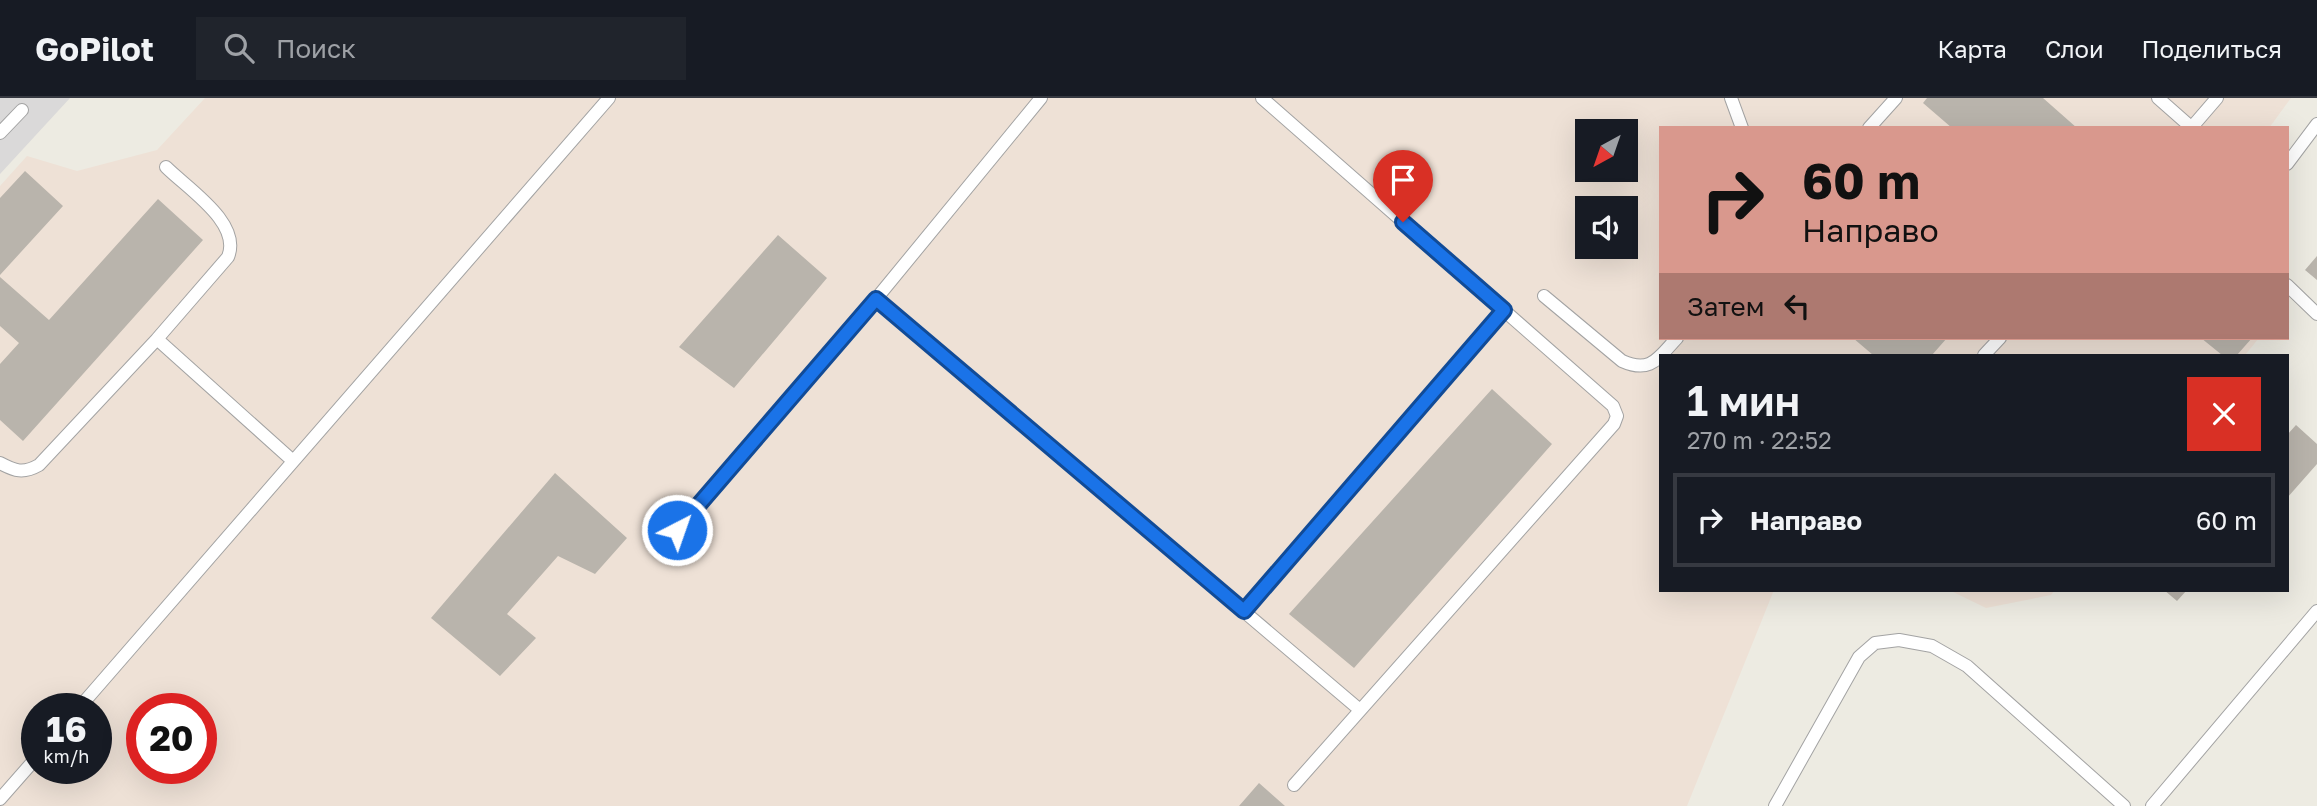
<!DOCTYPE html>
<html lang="ru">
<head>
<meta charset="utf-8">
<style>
	body { margin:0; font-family:"Golos Text",sans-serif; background:#20242c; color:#f1f3f6; height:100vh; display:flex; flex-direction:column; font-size:26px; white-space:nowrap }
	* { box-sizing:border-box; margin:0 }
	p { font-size:23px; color:#9ea1a6 }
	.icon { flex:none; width:38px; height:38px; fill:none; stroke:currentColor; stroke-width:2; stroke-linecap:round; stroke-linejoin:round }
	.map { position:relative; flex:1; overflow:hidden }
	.side { position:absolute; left:1659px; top:256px; width:630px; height:238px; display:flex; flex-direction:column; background:#171b24; border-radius:0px; box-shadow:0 7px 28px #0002 }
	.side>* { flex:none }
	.hud { position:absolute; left:1659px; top:28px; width:630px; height:214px; border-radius:0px; box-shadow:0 7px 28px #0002; background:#d9988d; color:#111; overflow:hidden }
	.needle { width:46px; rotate:220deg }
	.fabs { position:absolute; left:1575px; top:21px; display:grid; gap:14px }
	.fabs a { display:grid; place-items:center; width:63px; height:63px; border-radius:0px; background:#171b24; box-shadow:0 7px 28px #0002; font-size:35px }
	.speed { position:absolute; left:21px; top:595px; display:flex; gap:14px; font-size:35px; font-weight:700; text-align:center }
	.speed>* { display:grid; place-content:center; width:91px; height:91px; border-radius:50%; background:#171b24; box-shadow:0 7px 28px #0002; line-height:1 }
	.speed small { font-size:18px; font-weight:400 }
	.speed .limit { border:10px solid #d22; background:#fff; color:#111 }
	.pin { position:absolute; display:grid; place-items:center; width:60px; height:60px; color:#fff; margin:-72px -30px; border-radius:50% 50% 50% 0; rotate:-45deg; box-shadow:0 0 7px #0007 }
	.pin .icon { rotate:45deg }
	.me { position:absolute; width:77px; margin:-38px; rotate:41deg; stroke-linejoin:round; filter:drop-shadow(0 0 5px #0008) }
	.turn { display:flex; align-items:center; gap:24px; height:147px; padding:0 28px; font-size:32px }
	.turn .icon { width:91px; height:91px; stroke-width:2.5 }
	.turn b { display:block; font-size:49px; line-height:60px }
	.then { display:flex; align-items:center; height:66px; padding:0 28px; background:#0003; gap:14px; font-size:26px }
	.round { display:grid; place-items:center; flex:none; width:74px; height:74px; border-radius:0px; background:#20242c }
	.head { display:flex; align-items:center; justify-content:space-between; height:119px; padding:0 28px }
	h1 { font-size:42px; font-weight:600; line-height:52px }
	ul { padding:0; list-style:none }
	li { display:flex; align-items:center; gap:21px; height:94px; margin:0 14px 10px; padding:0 14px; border:4px solid #363941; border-radius:0px }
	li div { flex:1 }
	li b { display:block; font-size:26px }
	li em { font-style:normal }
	header { display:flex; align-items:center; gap:42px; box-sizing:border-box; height:98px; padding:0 35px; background:#171b24; border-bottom:2px solid #363941 }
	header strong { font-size:33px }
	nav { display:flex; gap:38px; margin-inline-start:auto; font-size:24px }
	.search { width:490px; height:63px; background:#20242c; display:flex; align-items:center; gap:18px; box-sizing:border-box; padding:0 24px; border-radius:0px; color:#9ea1a6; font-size:26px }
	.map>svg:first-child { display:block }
	.residential { fill:#dad9d9 }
	.military { fill:#eee1d6; fill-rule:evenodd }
	.building { fill:#b9b4ac }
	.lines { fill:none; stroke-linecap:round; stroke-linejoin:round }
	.service-casing { stroke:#a3a3a3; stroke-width:14 }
	.service { stroke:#fff; stroke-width:12 }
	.route-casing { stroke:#114b97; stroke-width:18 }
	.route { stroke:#1a73e8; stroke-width:12 }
</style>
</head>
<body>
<header>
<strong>GoPilot</strong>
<div class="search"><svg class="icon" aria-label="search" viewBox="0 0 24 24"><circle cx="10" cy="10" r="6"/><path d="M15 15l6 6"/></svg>Поиск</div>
<nav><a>Карта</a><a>Слои</a><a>Поделиться</a></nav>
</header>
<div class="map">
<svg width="2317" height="708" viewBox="0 0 2317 708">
	<rect width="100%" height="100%" fill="#edebe2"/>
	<path class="residential" d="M0 0H70L0 76Z"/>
	<path class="military" d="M205 0H2291L2269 30H1661V240H2259L2245 257H1661V492H1774L1687 708H0V88L27 58 77 73 157 52ZM1587 33H1626V72H1587ZM1587 110H1626V149H1587ZM37 611H96V670H37ZM142 611H201V670H142Z
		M1949 492H2055L2051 497 1986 510Z"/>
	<path class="building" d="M1927 0H2043L2077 30H1952L1923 5Z
		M25 73 63 108 0 177V100Z
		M158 101 203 142 23 343 0 322V266L19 245 0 228V179L49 222Z
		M778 137 827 180 734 290 679 249Z
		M2317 158V182L2305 172Z
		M1853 240H1947L1932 257H1873Z
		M2201 240H2252L2237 257H2222Z
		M1492 291 1552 346 1354 570 1289 516Z
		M2296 327 2317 346V366L2287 400V337Z
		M555 375 627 440 595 476 558 458 507 516 536 540 500 578 431 520Z
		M2164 492H2187L2177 503Z
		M1259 685 1285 708H1239Z"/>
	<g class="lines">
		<g class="service-casing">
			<path id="service" d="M1262 0 1613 308 1617 318 1614 326 1294 687
				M1731 0 1742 30
				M2158 0 2192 30
				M2192 29 2217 0
				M1869 30 1896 0
				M0 35 22 12
				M2287 66 2317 26
				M166 69C188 91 242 125 228 159L157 241 293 363
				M2287 187 2317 216
				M1544 198 1622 263C1651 276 1658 260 1677 240
				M876 201 1360 612
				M1984 257 2000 240
				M0 365C15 373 23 376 39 367L157 241
				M677 432 876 201 1041 0
				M1243 513 1504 212
				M78 611 609 0
				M0 701 37 659
				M1775 708 1859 559 1875 545 1899 542 1932 548 1967 568 2124 708
				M2152 708 2317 513"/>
		</g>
		<use href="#service" class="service"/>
	</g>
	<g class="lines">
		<g class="route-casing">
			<path id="route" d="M677 432 876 201 1244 513 1504 212 1403 124"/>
		</g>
		<use href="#route" class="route"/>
	</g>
</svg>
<div class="fabs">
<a><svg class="needle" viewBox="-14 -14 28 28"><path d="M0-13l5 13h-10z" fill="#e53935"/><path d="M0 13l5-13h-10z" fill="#9ea1a6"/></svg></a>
<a><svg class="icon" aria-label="sound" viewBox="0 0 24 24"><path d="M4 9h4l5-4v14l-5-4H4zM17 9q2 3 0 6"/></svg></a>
</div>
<div class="speed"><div>16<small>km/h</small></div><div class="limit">20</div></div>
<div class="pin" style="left:1403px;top:124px;background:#d93025"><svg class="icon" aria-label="arrive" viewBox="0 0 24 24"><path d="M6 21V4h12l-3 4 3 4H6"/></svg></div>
<svg class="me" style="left:677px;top:432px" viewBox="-20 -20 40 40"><circle r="17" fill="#1a73e8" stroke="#fff" stroke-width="3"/><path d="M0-11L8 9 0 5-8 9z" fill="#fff"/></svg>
<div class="hud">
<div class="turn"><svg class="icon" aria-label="right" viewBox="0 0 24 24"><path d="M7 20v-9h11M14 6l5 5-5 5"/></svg><div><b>60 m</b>Направо</div></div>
<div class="then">Затем<svg class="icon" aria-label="left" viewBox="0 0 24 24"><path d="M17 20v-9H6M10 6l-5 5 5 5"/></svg></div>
</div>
<section class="side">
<div class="head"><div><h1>1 мин</h1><p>270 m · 22:52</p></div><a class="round" style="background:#d93025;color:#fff"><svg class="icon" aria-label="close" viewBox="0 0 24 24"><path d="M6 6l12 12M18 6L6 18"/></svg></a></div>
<ul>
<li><svg class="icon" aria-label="right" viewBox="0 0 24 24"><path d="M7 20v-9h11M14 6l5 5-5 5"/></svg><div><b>Направо</b></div><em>60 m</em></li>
</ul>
</section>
</div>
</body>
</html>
